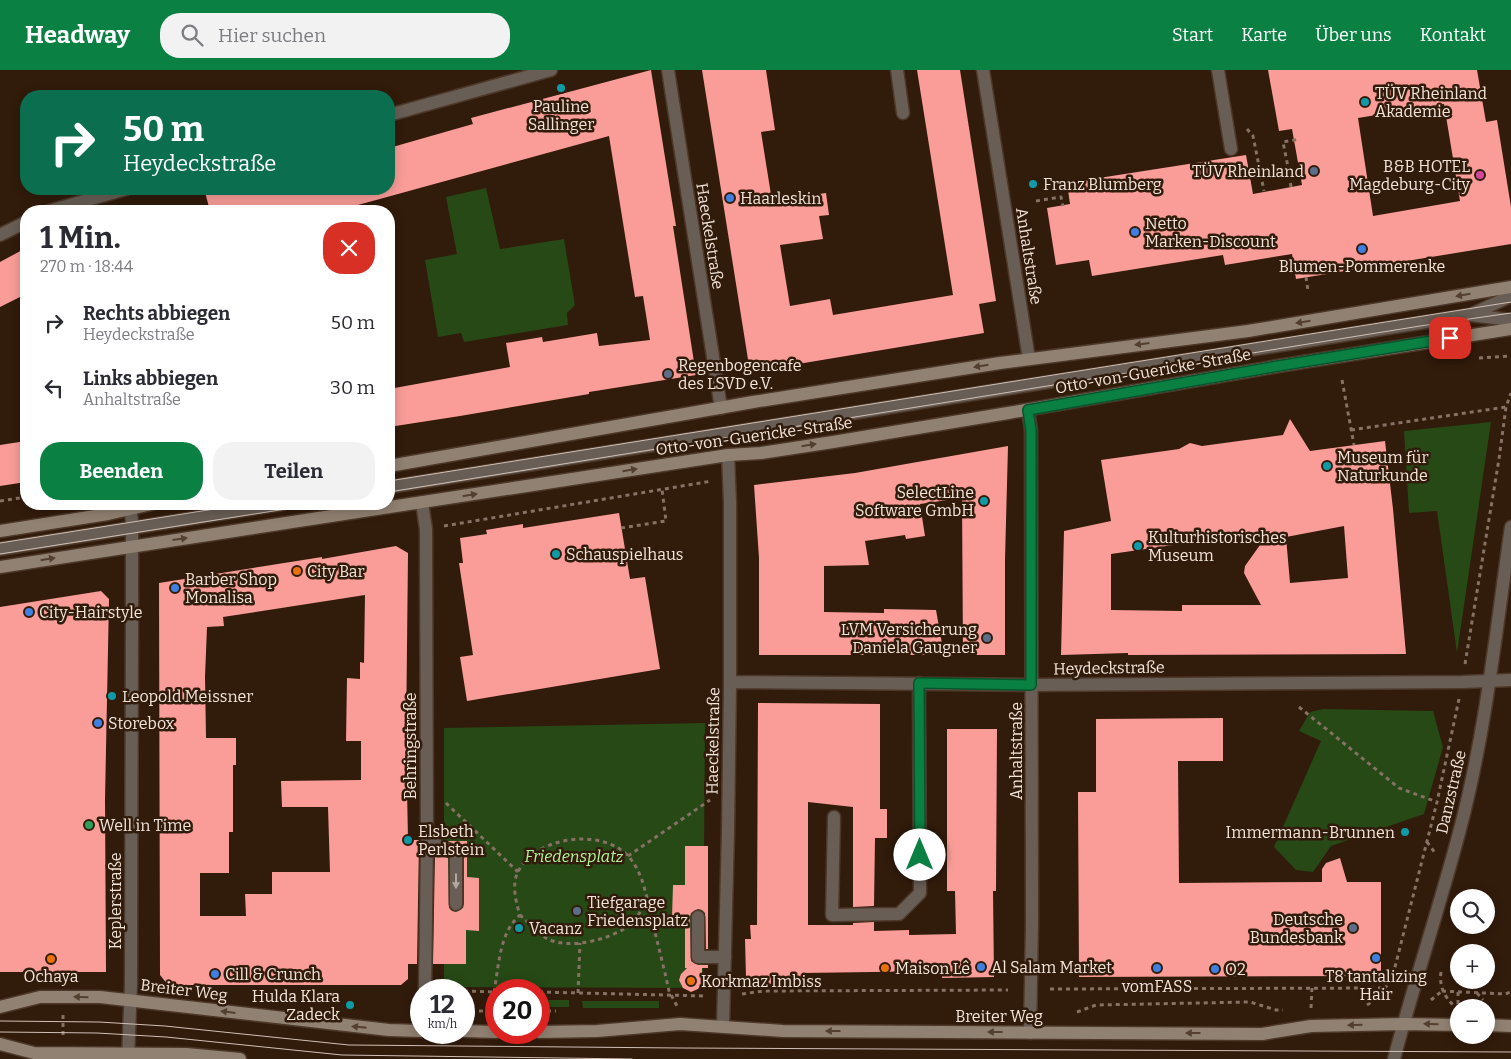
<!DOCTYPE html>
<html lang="de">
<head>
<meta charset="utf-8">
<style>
	body { margin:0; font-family:Bitter,serif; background:#f2f2f3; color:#2b2b33; height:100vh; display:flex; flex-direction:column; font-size:19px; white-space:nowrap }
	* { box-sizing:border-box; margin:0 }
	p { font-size:16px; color:#7c7c81 }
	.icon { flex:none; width:28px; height:28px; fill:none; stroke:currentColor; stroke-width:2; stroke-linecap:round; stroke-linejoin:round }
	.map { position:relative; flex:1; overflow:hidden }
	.side { position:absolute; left:20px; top:135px; width:375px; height:305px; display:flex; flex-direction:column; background:#fff; border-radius:20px; box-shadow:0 2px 12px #0003 }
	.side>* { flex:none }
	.banner { position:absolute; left:20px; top:20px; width:375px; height:105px; border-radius:20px; box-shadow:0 2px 12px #0003; background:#0b6e4f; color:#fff; overflow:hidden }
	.buttons { position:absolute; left:1450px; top:819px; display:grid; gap:10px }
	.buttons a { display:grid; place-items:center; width:45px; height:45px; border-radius:50%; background:#fff; box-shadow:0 2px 12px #0003; font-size:25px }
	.speed { position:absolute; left:410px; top:909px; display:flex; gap:10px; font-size:25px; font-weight:700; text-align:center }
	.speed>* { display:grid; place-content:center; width:65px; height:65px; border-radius:50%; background:#fff; box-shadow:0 2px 12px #0003; line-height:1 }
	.speed small { font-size:12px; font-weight:400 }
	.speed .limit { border:8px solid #d22; background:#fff; color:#111 }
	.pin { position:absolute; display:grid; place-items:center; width:42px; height:42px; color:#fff; margin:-21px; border-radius:10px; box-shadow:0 2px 8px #0006 }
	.me { position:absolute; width:55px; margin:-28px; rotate:0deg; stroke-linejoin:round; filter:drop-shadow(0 0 4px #0008) }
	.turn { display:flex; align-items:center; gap:18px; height:105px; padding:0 20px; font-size:22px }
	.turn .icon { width:65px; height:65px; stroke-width:2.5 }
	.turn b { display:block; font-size:35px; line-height:42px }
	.round { display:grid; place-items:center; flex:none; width:52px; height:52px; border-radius:20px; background:#f2f2f3 }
	.head { display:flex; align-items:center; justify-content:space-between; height:85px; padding:0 20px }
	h1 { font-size:30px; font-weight:700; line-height:38px }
	.button { display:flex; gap:10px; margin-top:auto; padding:10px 20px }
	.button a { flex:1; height:58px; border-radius:20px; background:#0b8043; color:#fff; font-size:20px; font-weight:700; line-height:58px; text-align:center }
	.button a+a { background:#f2f2f3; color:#2b2b33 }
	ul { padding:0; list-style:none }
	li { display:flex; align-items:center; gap:15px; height:65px; padding:0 20px }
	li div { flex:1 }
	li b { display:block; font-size:19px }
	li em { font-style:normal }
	header { display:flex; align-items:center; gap:30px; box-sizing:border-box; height:70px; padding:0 25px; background:#0b8043; color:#fff }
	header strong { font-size:24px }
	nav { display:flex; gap:28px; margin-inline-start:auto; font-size:18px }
	.search { width:350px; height:45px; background:#f2f2f3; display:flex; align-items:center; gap:12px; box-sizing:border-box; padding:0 18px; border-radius:20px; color:#7c7c81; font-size:19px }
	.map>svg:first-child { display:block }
	.green { fill:#264916 }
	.building { fill:#fa9d99; fill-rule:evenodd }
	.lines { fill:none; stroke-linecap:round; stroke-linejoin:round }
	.lane-casing { stroke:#4c3728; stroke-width:15 }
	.street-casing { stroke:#4c3728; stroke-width:15 }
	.secondary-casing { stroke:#4c3728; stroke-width:15 }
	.path { stroke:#857264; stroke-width:3; stroke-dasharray:4 4; stroke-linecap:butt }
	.lane { stroke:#685e55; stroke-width:12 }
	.street { stroke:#685e55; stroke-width:12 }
	.secondary { stroke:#918172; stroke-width:12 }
	.tram { stroke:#d1c0b5; stroke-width:1 }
	.oneway { fill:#533f2f }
	.oneway2 { fill:#b4a89e }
	.route-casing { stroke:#07532c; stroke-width:12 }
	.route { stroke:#0b8043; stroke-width:9 }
	.culture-dot { fill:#0f9aa8; stroke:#311b0b; stroke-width:2 }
	.service-dot { fill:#5c6f8a; stroke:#311b0b; stroke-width:2 }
	.hotel-dot { fill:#d1479c; stroke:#311b0b; stroke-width:2 }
	.shop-dot { fill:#3f7fe0; stroke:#311b0b; stroke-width:2 }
	.food-dot { fill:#e8710a; stroke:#311b0b; stroke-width:2 }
	.leisure-dot { fill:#2e9e5b; stroke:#311b0b; stroke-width:2 }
	.labels { text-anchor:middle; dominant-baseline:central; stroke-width:5; stroke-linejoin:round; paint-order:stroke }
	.poi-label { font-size:16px; fill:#f3e4da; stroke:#311b0b; text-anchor:start }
	.street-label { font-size:16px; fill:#f3e4da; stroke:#311b0b }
	.park-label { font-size:16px; font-style:italic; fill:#b1f596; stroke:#311b0b }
</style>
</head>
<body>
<header>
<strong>Headway</strong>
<div class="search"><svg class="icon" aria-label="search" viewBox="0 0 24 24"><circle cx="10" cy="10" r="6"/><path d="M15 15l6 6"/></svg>Hier suchen</div>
<nav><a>Start</a><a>Karte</a><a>Über uns</a><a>Kontakt</a></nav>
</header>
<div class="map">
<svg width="1511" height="989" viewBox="0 0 1511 989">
	<rect width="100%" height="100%" fill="#311b0b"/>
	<path class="green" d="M486 118 500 179 564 169 575 235 567 243 568 255 464 272 461 263 438 267 425 190 457 184 446 127Z
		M1491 352 1457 583 1437 441 1409 443 1404 361Z
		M1323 639 1433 641 1443 677 1424 744 1331 776 1313 802 1296 800 1274 777 1321 671 1299 661 1310 642Z
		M705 653 703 918 444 917V658Z
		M539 930H569V937H539Z
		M582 931H659V938H583Z"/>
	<path class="building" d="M651 0 676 156H673L696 305 589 322V324L460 346 389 357V319L510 297 506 273 542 267 543 272 597 263 599 276 650 270 643 226 635 227 609 66 336 141H210L205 122 215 119H389V78L473 54 471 48Z
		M702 0H766L775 60 761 62 772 131 826 123 829 145 819 146 823 169 780 175 790 236 830 229 833 245 953 225 917 0H960L996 231 979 234 984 263 750 302Z
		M1268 0H1477L1486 52 1497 50 1511 137V174L1296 209 1292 184 1225 195 1223 185 1092 206 1089 190 1056 195 1047 138 1070 134 1067 113 1246 85 1253 124 1302 115 1292 59 1279 61ZM1444 34 1460 131 1373 146 1358 48Z
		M26 178V224L0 237V192Z
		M1290 349 1310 381 1385 371 1393 439 1406 584 1128 585V583L1061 585 1064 461 1111 451 1101 390 1179 379 1190 373 1202 376 1283 365ZM1344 456 1348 508 1290 513 1286 467ZM1270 461 1245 496 1244 503 1261 535H1182V541L1111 540V484Z
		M26 371V412L0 416V375Z
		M1008 376 1005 490V585H963L962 428 920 434 925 466 906 469 905 465 865 471 869 495 824 496V542L884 543V539L936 540 944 585H759V488L754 415 855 403Z
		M619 443 630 509 645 507 660 599 467 631 460 587 473 585 459 493H463L460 468 487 464 486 460 523 454V458Z
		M396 476 408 483 406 670 408 770H419L417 894H408V909L401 915H168L160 905 159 513 322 487V489ZM365 525 364 593 360 592V609L347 608 346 671H361V710L281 711 282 737H328L330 802H272V824H245L246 846H200V803H229V762H233V695H236V668H206L205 607 207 557 224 556 223 547Z
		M101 521 109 529 105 730 106 902H0V537Z
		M758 633 880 634V739H887V768H875L874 836 853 837V737L808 732V855H853V853L874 852V861L909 860V865L956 864 955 821H947V659H997L996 821H993L994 907 942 908V901L802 903V909H791L790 913 765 914 766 908H746L745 869H751L750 855H757Z
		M1223 648V691H1178L1179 813 1322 812V799L1326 793 1340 788 1347 812H1381V906L1079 907 1078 722H1096V649Z
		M447 771H467V807L479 808V861L466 860V894H433L435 783 448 788 449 838 452 841 456 842 463 838 464 834V782L460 776Z
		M685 776H708V879H706L705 843 702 840 698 839 691 843 690 847 691 891 698 895H708V898H702V913L698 919 691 922 683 918 679 910 681 904 687 898H685V847H672L673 815H685Z"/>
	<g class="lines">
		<g class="lane-casing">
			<path id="lane" d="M897 0 903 43
				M1218 0 1231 79
				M1470 245 1511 250
				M389 417 1470 245 1511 226
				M0 479 282 434
				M834 747 832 845 899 844 920 823 919 613
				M427 771 456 783V834
				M698 847V887H725"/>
		</g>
		<g class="street-casing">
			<path id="street" d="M668 0 721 338
				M983 0 1029 289
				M389 45 551 0
				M49 141 126 119
				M0 165 26 152
				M1028 340 1031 360 1032 853 1030 963
				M422 433 426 459 427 771 425 920
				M730 612 1031 615 1462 612 1511 610
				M723 956 728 762 730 612V433L728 385
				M128 989 131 914 132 524V452L130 434
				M1394 989C1414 913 1439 839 1459 763 1486 663 1496 559 1511 457"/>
		</g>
		<g class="secondary-casing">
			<path id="secondary" d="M389 396 753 332 1000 293 1248 261 1511 217
				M0 461 108 444 152 434
				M0 497 728 385 761 383 833 372 1008 343 1278 296 1511 259
				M0 937 40 927H100L389 960 421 961
				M1486 955 1511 956
				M464 961 496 962
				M539 962 597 961 680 954 783 961 1262 964 1311 956 1403 954 1459 955
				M0 974 34 983 186 984 240 989"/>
		</g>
		<path class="path" d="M1247 59 1253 66 1264 121
			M1289 102 1283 72 1300 69
			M1291 117 1289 102 1299 100
			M1036 131 1061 127 1063 136
			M1306 207 1308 221
			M1479 288 1511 286
			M1342 310 1354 375
			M1351 360 1506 337
			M0 431 26 427
			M444 456 712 411
			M621 458 666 451 662 419
			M1465 594 1499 389 1506 337 1511 323
			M1299 637 1399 718 1437 732
			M446 733 518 802
			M1427 772 1435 783
			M628 786 710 730
			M520 845C528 852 537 862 546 868 568 881 613 869 631 854 639 846 643 837 646 827
			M1441 902C1439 916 1444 926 1454 936
			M1050 919 1386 918
			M464 921 496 922
			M1442 921 1505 924 1511 922
			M494 922C499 896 499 863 520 845 516 833 512 816 517 804 533 766 603 757 629 787 644 804 647 830 652 851 658 874 664 898 669 921L677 936
			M539 922 706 926
			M1458 922V936
			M578 923 580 873
			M1477 923 1483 930
			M742 924 763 921 1008 920
			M1431 930 1442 921
			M1367 935C1382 925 1390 914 1395 897L1437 732 1459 629
			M1311 938 1312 918
			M479 941H496
			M539 941H556
			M1077 942 1096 935 1250 932 1276 940H1283
			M63 945V966"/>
		<use href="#lane" class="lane"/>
		<use href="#street" class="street"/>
		<use href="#secondary" class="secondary"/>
		<path class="tram" d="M389 411 1511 232
			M389 422 1420 256 1511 243
			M0 473 246 434
			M0 484 318 434
			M0 951 99 952 165 956 349 975 681 978 1511 982
			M0 962 97 963 166 967 342 985 632 989"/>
	</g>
	<defs><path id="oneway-solid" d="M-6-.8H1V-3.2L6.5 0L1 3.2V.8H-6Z" transform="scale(1.25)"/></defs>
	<g class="oneway">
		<use href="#oneway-solid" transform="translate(1463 225) rotate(170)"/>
		<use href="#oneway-solid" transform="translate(1303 252) rotate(171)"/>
		<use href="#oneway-solid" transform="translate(1142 274) rotate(173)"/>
		<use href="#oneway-solid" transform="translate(981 296) rotate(171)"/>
		<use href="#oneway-solid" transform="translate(809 375) rotate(-9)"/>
		<use href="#oneway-solid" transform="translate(630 400) rotate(-9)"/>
		<use href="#oneway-solid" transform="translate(470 425) rotate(-9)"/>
		<use href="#oneway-solid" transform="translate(180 469) rotate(-8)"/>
		<use href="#oneway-solid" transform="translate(48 489) rotate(-9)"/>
		<use href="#oneway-solid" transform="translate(81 927) rotate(-178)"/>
		<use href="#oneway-solid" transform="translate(228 942) rotate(-173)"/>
		<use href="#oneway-solid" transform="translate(1431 954) rotate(-179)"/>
		<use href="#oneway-solid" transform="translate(1355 955) rotate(179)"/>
		<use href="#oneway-solid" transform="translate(359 957) rotate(-174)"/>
		<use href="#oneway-solid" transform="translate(833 961) rotate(-180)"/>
		<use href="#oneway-solid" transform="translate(995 962) rotate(-180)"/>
		<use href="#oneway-solid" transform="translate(1193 963) rotate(-180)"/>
	</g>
	<use class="oneway2" href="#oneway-solid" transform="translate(456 811) rotate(90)"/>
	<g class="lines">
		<g class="route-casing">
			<path id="route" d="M920 785 919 613 1031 615V360L1028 340 1278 296 1450 268"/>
		</g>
		<use href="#route" class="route"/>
	</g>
	<g class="culture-dot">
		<circle cx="561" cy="18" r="5"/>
		<circle cx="1365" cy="32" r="5"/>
		<circle cx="1033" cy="114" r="5"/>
		<circle cx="1327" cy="396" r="5"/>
		<circle cx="984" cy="431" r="5"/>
		<circle cx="1138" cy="476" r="5"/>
		<circle cx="556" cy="484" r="5"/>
		<circle cx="112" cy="626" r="5"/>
		<circle cx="1405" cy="762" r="5"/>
		<circle cx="408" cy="770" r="5"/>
		<circle cx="519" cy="858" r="5"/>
		<circle cx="350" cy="935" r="5"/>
	</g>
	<g class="service-dot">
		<circle cx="1314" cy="101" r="5"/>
		<circle cx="668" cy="304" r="5"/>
		<circle cx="987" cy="568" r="5"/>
		<circle cx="577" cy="841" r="5"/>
		<circle cx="1353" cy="858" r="5"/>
	</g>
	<circle class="hotel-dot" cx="1480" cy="105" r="5"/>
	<g class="shop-dot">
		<circle cx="730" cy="128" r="5"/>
		<circle cx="1135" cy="162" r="5"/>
		<circle cx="1362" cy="179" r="5"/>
		<circle cx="175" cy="518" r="5"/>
		<circle cx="29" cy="542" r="5"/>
		<circle cx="98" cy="653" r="5"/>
		<circle cx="1376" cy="888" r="5"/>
		<circle cx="981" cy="897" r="5"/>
		<circle cx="1157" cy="898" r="5"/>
		<circle cx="1215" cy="899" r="5"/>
		<circle cx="215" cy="904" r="5"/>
	</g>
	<g class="food-dot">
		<circle cx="297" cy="501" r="5"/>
		<circle cx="51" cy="889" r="5"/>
		<circle cx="885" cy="898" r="5"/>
		<circle cx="691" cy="911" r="5"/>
	</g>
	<circle class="leisure-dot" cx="89" cy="755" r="5"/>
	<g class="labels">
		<g class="poi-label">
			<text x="1375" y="23">TÜV Rheinland<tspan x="1375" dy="18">Akademie</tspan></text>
			<text x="561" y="36" text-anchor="middle">Pauline<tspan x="561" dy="18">Sallinger</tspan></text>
			<text x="1470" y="96" text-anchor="end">B&amp;B HOTEL<tspan x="1470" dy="18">Magdeburg-City</tspan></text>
			<text x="1304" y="101" text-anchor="end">TÜV Rheinland</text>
			<text x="1043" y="114">Franz Blumberg</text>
			<text x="740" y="128">Haarleskin</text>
			<text x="1145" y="153">Netto<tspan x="1145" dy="18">Marken-Discount</tspan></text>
			<text x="1362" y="196" text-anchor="middle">Blumen-Pommerenke</text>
			<text x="678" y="295">Regenbogencafe<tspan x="678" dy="18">des LSVD e.V.</tspan></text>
			<text x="1337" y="387">Museum für<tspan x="1337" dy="18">Naturkunde</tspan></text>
			<text x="974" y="422" text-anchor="end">SelectLine<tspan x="974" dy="18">Software GmbH</tspan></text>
			<text x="1148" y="467">Kulturhistorisches<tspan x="1148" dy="18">Museum</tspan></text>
			<text x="566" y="484">Schauspielhaus</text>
			<text x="307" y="501">City Bar</text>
			<text x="185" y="509">Barber Shop<tspan x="185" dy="18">Monalisa</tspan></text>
			<text x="39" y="542">City-Hairstyle</text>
			<text x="977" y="559" text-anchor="end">LVM Versicherung<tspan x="977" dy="18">Daniela Gaugner</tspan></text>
			<text x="122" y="626">Leopold Meissner</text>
			<text x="108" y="653">Storebox</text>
			<text x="99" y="755">Well in Time</text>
			<text x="418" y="761">Elsbeth<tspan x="418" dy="18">Perlstein</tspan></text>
			<text x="1395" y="762" text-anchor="end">Immermann-Brunnen</text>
			<text x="587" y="832">Tiefgarage<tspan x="587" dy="18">Friedensplatz</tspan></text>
			<text x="1343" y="849" text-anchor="end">Deutsche<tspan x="1343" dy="18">Bundesbank</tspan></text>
			<text x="529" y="858">Vacanz</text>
			<text x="991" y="897">Al Salam Market</text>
			<text x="895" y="898">Maison Lê</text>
			<text x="1225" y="899">O2</text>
			<text x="225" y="904">Cill &amp; Crunch</text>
			<text x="51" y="906" text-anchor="middle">Ochaya</text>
			<text x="1376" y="906" text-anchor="middle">T8 tantalizing<tspan x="1376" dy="18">Hair</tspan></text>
			<text x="701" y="911">Korkmaz Imbiss</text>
			<text x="1157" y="916" text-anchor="middle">vomFASS</text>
			<text x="340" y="926" text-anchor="end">Hulda Klara<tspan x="340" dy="18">Zadeck</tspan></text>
		</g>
		<g class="street-label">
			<text transform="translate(710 166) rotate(81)">Haeckelstraße</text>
			<text transform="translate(1029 186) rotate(81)">Anhaltstraße</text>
			<text transform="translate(1153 301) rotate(-10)">Otto-von-Guericke-Straße</text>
			<text transform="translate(754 366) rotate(-8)">Otto-von-Guericke-Straße</text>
			<text transform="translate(1109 598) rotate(-1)">Heydeckstraße</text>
			<text transform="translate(713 671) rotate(-89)">Haeckelstraße</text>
			<text transform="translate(410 676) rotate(-90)">Behringstraße</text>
			<text transform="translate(1016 681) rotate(-90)">Anhaltstraße</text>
			<text transform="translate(1451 722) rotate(-77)">Danzstraße</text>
			<text transform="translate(115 831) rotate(-90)">Keplerstraße</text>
			<text transform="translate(184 920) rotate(7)">Breiter Weg</text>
			<text x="999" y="946">Breiter Weg</text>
		</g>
		<g class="park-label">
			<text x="574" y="786">Friedensplatz</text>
		</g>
	</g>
</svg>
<div class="buttons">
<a><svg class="icon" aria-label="search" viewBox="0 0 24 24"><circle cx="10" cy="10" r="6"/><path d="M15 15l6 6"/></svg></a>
<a>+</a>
<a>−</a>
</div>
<div class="speed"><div>12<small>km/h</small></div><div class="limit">20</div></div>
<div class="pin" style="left:1450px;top:268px;background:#d93025"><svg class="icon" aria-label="arrive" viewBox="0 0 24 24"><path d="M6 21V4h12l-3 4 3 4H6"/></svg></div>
<svg class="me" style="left:920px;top:785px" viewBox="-20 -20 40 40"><circle r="19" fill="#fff"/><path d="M0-13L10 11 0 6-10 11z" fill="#0b8043"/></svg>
<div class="banner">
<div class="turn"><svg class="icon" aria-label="right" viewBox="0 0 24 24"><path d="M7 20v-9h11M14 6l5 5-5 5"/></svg><div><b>50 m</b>Heydeckstraße</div></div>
</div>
<section class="side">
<div class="head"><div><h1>1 Min.</h1><p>270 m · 18:44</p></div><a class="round" style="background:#d93025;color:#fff"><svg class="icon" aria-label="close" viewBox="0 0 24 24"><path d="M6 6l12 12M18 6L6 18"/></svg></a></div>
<ul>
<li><svg class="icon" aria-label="right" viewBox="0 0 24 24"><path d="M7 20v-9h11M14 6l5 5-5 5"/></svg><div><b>Rechts abbiegen</b><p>Heydeckstraße</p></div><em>50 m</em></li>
<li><svg class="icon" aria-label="left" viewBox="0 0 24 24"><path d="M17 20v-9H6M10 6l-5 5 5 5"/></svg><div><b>Links abbiegen</b><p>Anhaltstraße</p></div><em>30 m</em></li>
</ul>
<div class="button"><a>Beenden</a><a>Teilen</a></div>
</section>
</div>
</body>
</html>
